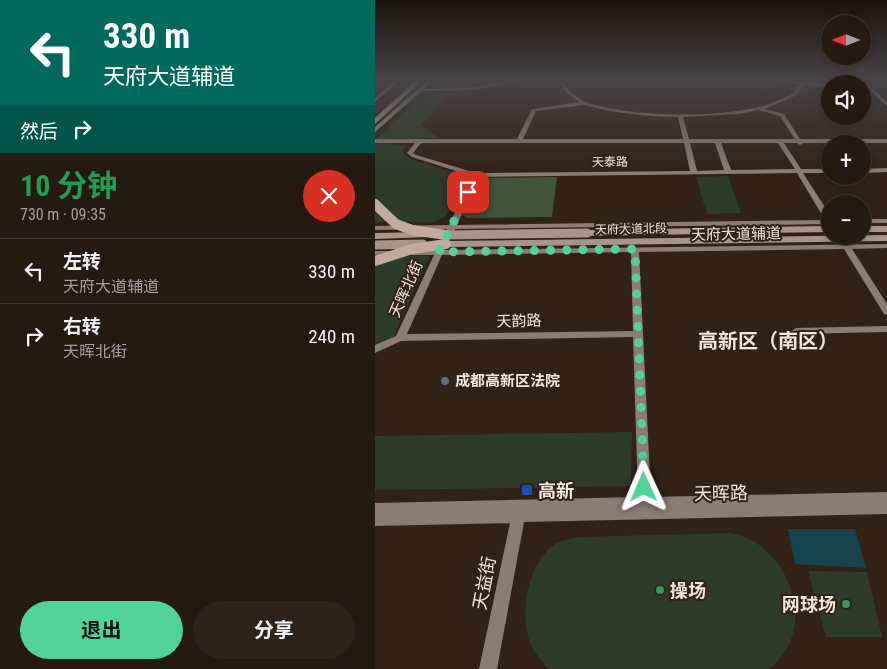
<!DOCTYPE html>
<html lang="zh">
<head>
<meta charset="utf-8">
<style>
	body { margin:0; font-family:"Roboto Condensed","Noto Sans SC",sans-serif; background:#2d2319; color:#f1f3f6; height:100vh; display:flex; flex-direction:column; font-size:19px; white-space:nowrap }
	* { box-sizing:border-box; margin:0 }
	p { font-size:16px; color:#a3a19f }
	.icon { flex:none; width:28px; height:28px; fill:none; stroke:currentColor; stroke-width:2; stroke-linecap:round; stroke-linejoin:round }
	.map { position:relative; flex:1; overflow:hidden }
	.details { display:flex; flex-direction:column; background:#251a10; width:375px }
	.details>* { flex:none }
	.banner { background:#00695c; color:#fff; overflow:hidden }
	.needle { width:32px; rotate:270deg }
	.buttons { position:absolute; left:446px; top:15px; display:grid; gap:10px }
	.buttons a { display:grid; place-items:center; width:50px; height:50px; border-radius:50%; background:#251a10; box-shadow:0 2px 8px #0003,0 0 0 1px #423830; font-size:25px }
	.pin { position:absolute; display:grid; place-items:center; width:42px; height:42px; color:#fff; margin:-21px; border-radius:10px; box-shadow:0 2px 8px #0006 }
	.me { position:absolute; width:55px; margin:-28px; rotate:359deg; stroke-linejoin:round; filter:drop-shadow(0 0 4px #0008) }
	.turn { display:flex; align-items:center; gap:18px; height:105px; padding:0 20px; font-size:22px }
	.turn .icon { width:65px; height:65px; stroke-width:2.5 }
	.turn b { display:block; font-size:35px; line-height:42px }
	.then { display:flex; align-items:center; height:48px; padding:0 20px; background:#0003; gap:10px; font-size:19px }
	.round { display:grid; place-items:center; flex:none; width:52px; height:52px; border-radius:26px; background:#2d2319 }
	.summary { display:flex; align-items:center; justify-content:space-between; height:85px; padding:0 20px }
	h1 { font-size:30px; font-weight:700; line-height:38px; color:#1e9e55 }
	.primary-button { display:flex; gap:10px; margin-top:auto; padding:10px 20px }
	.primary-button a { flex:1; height:58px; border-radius:30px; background:#51d398; color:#111; font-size:20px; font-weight:700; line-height:58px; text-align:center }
	.primary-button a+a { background:#2d2319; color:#f1f3f6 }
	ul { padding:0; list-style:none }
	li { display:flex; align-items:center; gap:15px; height:65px; padding:0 20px; border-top:1px solid #423830 }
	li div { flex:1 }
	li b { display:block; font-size:19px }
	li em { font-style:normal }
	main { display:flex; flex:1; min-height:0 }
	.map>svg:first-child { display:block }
	.green { fill:#2d3c28 }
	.forest { fill:#405539 }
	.water { fill:#18444f }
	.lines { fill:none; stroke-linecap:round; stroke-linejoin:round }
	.secondary { fill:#8c7d74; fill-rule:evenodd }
	.primary { fill:#a8958a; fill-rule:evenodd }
	.highway { fill:#c2ab9d; fill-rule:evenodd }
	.primary-bridge { stroke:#a8958a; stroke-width:9 }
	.highway-bridge { stroke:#c2ab9d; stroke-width:10 }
	.route { stroke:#51d398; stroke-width:9; stroke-dasharray:0 16.2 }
	.service-dot { fill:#5c6f8a; stroke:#312215; stroke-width:2 }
	.transit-dot { fill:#1a4fb4; stroke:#312215; stroke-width:2 }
	.leisure-dot { fill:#2e9e5b; stroke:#312215; stroke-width:2 }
	.labels { text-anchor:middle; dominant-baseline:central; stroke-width:4; stroke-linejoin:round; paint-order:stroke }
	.far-street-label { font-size:12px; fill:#f2e7de; stroke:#312215 }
	.street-label { font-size:15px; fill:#f2e7de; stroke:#312215 }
	.poi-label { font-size:15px; font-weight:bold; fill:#f2e7de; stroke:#312215; text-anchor:start }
	.near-poi-label { font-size:18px; font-weight:bold; fill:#f2e7de; stroke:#312215; text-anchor:start }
	.near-street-label { font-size:18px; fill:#f2e7de; stroke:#312215 }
	.district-label { font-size:20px; font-weight:bold; fill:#f2e7de; stroke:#312215 }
</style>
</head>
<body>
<main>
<section class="details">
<div class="banner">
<div class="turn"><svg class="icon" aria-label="left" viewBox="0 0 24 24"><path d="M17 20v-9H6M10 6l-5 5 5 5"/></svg><div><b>330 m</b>天府大道辅道</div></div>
<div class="then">然后<svg class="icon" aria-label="right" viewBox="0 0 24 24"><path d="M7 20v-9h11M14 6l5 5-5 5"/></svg></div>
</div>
<div class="summary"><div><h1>10 分钟</h1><p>730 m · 09:35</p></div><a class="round" style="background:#d93025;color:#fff"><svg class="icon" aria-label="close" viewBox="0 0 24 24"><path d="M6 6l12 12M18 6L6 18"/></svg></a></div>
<ul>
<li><svg class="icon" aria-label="left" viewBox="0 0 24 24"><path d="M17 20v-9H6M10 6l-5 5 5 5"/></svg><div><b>左转</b><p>天府大道辅道</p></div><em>330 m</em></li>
<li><svg class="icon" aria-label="right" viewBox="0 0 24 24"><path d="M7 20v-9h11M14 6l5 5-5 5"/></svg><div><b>右转</b><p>天晖北街</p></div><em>240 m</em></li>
</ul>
<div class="primary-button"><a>退出</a><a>分享</a></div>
</section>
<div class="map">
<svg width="512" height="669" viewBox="0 0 512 669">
	<rect width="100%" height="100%" fill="#312215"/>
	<path class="green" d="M51 92H76L46 125 64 138 1 139Z
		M0 144 31 145 28 152 35 159 84 174 88 182 71 216 58 222H0Z
		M353 176 366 213 332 214 321 177Z
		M0 255 55 256 18 337 0 345Z
		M257 432 256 486 0 490V436Z
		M356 533C363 535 371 537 378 541 414 561 434 616 410 651 406 658 400 663 395 669H173C165 659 156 649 153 636 145 608 155 556 184 542 191 539 200 538 207 537Z
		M433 571 492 572 507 637H451Z"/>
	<path class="forest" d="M182 177 177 217 92 218 87 215 103 181 112 178Z"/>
	<path class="water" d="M413 529H480L491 568 420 564Z"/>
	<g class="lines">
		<path class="secondary" d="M21 80H25L0 102V98Z
			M141 80H148L96 90 45 91 43 90 45 89 96 88Z
			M182 80H186C192 89 201 98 211 102 256 118 361 120 404 100 409 98 414 96 418 93 421 91 423 87 425 84L396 81 394 80 427 82 429 80H433L432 82 455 85V87L430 85 420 96 390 109 409 114 425 139H512V143H428L425 145 422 143H409L426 169H455V173H428L455 215V224L80 229 78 233H72V229L0 230V226L74 225 97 176 37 157 32 153 40 143H0V139H142L157 109 204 102 193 94ZM209 105C239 113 271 117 303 117L308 139H148L161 111ZM383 110 405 116 420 139H314L308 117 364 114ZM46 143H309L315 171 101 173 41 155 38 153ZM315 143H340L349 170 322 171ZM346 143H403L420 169 356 170ZM422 173 450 220 82 225 103 177Z
			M484 80H488L512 102V106Z
			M512 168V172L488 173V169Z
			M488 219H512V223H488Z
			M512 244V248L477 249 512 304V315L509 314 469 249 264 252 276 497 512 492V514L149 522 122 669H104L135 523 0 526V503L263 497 258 337 26 341 0 353V345L21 336 59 255H36L32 253 33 251 61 250 63 246H69V250ZM256 252 258 331 32 334 67 255Z
			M0 251H21L25 253 21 255H0Z
			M512 326V332L421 334 416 331 421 328Z"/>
		<path class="primary" d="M53 80H59L0 132V127Z
			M455 226V232L212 236 208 233 212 230Z
			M488 226H512V232H488Z
			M51 232 55 235 54 237 0 239V233Z
			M512 235V241L71 247 66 244 71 241Z"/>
		<path class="highway" d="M42 80H48L0 124V118Z"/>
		<path class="primary-bridge" d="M71 235 212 233
			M0 245 48 244"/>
		<path class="highway-bridge" d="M0 204 21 224 37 230 71 235
			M0 261 37 249 71 244"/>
	</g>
	<linearGradient id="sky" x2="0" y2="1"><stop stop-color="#1b130c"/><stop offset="0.46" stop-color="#484446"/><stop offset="1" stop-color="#484446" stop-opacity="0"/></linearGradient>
	<rect width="512" height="173" fill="url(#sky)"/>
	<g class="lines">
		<path class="route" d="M93 192 64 252 260 249 269 487"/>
	</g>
	<circle class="service-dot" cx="70" cy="381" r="5"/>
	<rect class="transit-dot" x="146" y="484" width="12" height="12" rx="2.5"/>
	<g class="leisure-dot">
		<circle cx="285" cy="590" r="5"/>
		<circle cx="471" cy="604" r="5"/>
	</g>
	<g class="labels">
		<g class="far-street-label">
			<text transform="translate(235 162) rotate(-1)">天泰路</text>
			<text transform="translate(256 229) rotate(-1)">天府大道北段</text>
		</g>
		<g class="street-label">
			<text transform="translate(361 234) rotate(-1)">天府大道辅道</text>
			<text transform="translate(31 289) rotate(-66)">天晖北街</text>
			<text transform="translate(144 321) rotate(-1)">天韵路</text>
		</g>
		<g class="poi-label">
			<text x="80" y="381">成都高新区法院</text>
		</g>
		<g class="near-poi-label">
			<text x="163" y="490">高新</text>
			<text x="295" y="590">操场</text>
			<text x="461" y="604" text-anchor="end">网球场</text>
		</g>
		<g class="near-street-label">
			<text transform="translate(346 493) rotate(-1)">天晖路</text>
			<text transform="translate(109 583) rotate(-79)">天益街</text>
		</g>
		<g class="district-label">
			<text x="393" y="341">高新区（南区）</text>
		</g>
	</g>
</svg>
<div class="buttons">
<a><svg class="needle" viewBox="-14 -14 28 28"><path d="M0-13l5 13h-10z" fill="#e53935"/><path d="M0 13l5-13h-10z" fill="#a3a19f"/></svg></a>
<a><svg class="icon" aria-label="sound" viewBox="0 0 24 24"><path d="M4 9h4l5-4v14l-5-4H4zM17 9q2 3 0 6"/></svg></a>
<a>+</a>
<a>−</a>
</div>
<div class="pin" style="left:93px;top:192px;background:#d93025"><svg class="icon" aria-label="arrive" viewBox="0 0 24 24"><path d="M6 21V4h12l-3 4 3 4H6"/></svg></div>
<svg class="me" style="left:269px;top:487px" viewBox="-20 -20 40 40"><path d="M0-17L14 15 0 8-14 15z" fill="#51d398" stroke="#fff" stroke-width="4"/></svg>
</div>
</main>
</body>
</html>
